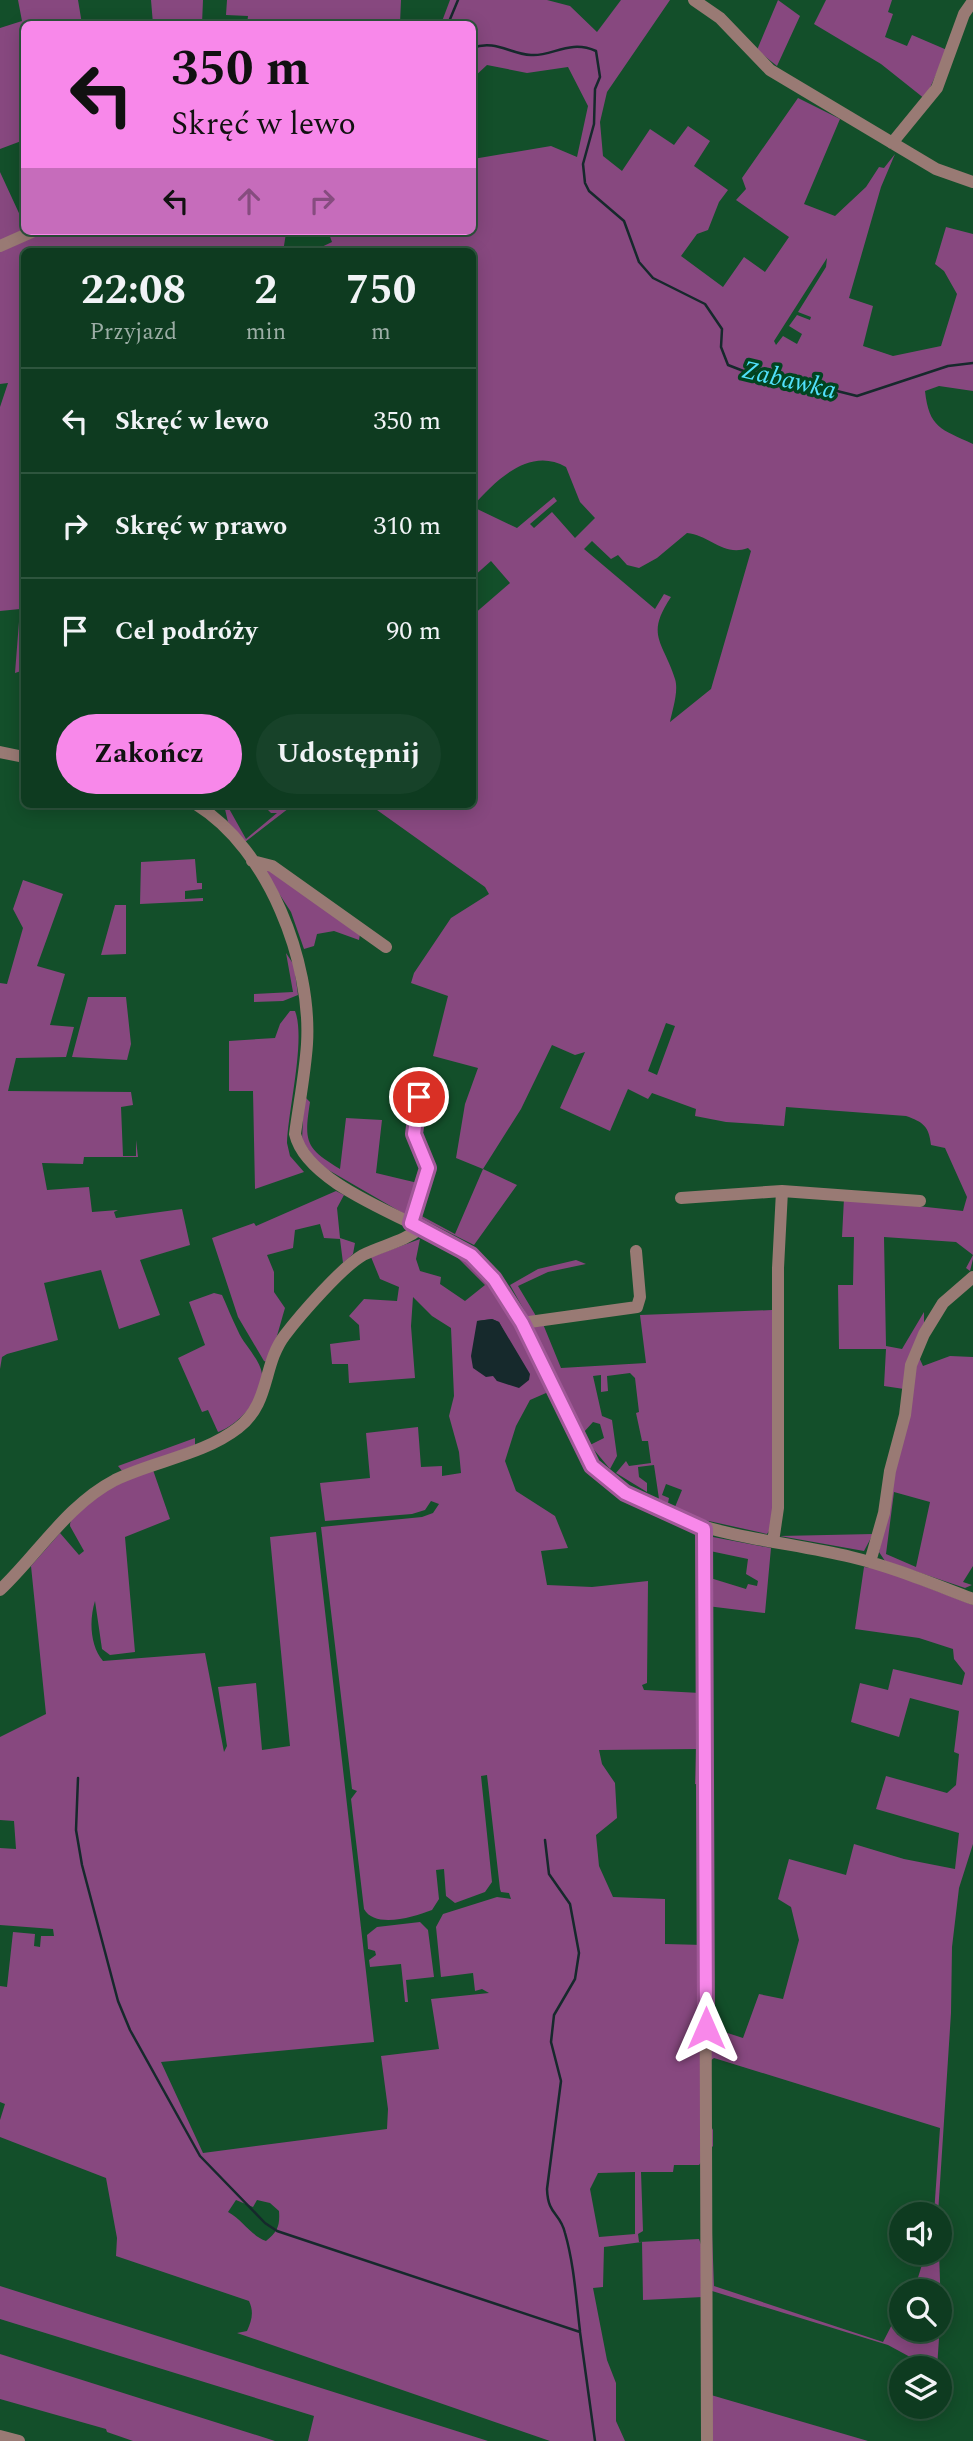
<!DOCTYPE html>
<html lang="pl">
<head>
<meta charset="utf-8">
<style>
	body { margin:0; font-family:Spectral,serif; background:#174229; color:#f1f3f6; height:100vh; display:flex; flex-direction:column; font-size:26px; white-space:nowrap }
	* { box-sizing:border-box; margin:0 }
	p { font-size:23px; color:#9bada5 }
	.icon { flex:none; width:38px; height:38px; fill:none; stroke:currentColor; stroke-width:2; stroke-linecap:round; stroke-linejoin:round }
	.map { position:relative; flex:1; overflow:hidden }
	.side { position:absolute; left:21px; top:248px; width:455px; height:560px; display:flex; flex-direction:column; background:#0e3b20; border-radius:10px; box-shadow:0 4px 18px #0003,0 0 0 2px #2e553e }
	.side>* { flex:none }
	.guide { position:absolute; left:21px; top:21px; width:455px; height:214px; border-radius:10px; box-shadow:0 4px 18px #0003,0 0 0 2px #2e553e; background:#f888ea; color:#111; overflow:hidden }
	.controls { position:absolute; left:889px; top:2202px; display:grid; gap:14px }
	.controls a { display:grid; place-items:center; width:63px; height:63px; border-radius:50%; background:#0e3b20; box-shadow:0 4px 18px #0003,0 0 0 2px #2e553e; font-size:35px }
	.pin { position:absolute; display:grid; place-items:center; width:60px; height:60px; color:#fff; margin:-30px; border:4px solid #fff; border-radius:50%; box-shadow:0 2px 7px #0007 }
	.me { position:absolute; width:77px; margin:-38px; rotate:0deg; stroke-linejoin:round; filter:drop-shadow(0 0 5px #0008) }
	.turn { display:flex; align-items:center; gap:24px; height:147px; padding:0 35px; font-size:32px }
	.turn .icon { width:91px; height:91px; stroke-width:2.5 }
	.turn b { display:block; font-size:49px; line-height:60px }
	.lanes { display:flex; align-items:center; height:66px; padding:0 35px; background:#0003; justify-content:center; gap:35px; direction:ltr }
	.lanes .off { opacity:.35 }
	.eta { display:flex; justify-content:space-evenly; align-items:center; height:119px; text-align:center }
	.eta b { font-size:42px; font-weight:700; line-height:49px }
	.action { display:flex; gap:14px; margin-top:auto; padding:14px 35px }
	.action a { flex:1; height:80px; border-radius:42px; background:#f888ea; color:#111; font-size:28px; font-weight:700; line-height:80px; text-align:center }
	.action a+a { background:#174229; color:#f1f3f6 }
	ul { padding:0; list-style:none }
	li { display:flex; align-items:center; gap:21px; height:105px; padding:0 35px; border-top:2px solid #2e553e }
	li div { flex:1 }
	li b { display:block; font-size:26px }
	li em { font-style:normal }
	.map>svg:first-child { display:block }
	.green { fill:#87487f; fill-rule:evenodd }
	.water { fill:#16292c }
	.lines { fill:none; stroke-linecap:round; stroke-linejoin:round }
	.stream { stroke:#16292c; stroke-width:2.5 }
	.minor { stroke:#997a74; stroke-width:12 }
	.route-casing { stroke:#a15898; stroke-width:18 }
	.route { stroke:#f888ea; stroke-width:12 }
	.labels { text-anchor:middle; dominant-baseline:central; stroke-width:7; stroke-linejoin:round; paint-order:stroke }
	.water-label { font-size:26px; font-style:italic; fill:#50e0fa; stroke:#024420 }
</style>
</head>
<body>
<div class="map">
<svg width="973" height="2441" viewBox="0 0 973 2441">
	<rect width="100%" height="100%" fill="#134f2a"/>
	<path class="green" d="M18 0H78L82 24H24V140L0 149V28L22 21Z
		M151 0H203L202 24H153Z
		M227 0H401L400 24H247L248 16 226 15Z
		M450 0H547L570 6 597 32 621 0H670L607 92 600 122 603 156 622 171 650 129 674 145 688 126 710 141 694 166 728 190 719 202 708 230 697 234 681 256 723 287 744 257 765 272 789 237 736 200 746 189 742 178 798 98 840 119 804 204 835 216 866 187 879 167 884 168 895 154 881 187 849 298 873 306 863 346 893 356 941 346 957 294 944 271 935 264 946 227 973 234V391L939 386 925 391C929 428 941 429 973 444V1259L970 1271 966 1268 973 1255 956 1242 884 1237 886 1346 902 1349 924 1312V1328L904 1389 884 1386 886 1349H839L838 1285H853L854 1237H842L844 1198 963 1211 967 1197 945 1148 931 1145C929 1126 923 1122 906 1116L786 1107 784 1126 726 1122 695 1116 696 1109 652 1093 648 1099 628 1089 610 1131 560 1108 585 1052 575 1055 552 1045 521 1109 483 1169 517 1185 474 1245 418 1217V1214L455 1234 483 1169 456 1158 465 1104 478 1068 433 1056 448 996 411 983 414 973 451 918 489 894 485 887 370 805H472L473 615 510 583 491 561 473 577V507L517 528 554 497 557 501 530 524 534 528 552 512 575 538 595 518 580 502 566 467C530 446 496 480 473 506L472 252H311L332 242 328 231H472L473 159 551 146 577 157 588 106 568 67 527 73 487 65 473 78 472 24H441ZM827 258 826 267 798 312 811 317 810 320 797 315 789 326 802 334 797 344 783 336 776 345 774 341ZM687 533C710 535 723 557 748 548L751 551 711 689 670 722C672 711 679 691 675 679 663 641 645 636 671 597L664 594 655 609 584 549 592 541 611 559 618 555 627 565 639 568 657 558ZM666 1023 675 1026 657 1075 648 1071Z
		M778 0 800 16 777 66 757 50Z
		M826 0H892L888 12 893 14 885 37 907 46 912 35 947 50 925 99 881 64 814 24Z
		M0 172 24 224V230L0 241Z
		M50 231H275L276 236 286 233 283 252H24V670L15 673 20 609 0 611V407L8 383 0 384V249Z
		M224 805H227L246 839 277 813H271L263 805H293L245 842 228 822Z
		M195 859 197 883H202V889L185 891V899L203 898V901L140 904 141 862Z
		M265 866 360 934 359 940 334 931 317 934 314 946 304 949 291 912 263 869Z
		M23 880 63 894 37 966 65 974 50 1025 74 1027 66 1057 16 1058 8 1091 131 1092 133 1105 121 1107 123 1156H136V1140L138 1157H84L83 1164 42 1163 47 1190 89 1187 92 1212 118 1210 114 1212 116 1218 182 1209 190 1245 140 1260 160 1315 119 1329 101 1270 44 1283 58 1340 7 1354 2 1357 0 1369V983L7 984 23 928 13 909Z
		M115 905H126V954L101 955Z
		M286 953 294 965 298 995 283 1001 254 1002V994L293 992Z
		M88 997H126L131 1044 127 1060 72 1057Z
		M290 1011H295C306 1039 288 1110 287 1143L290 1156 304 1172 255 1189 253 1091H229V1041L275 1038 280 1024Z
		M304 1096 310 1102C304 1142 305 1148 340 1169L346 1118 382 1120 376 1173 422 1184 412 1214 406 1215 318 1164 302 1140Z
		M336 1191 344 1195 337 1208 340 1238 355 1243 353 1254 343 1263 340 1239 324 1238 320 1224 295 1230 293 1248 267 1255 274 1272V1292L285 1308C279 1328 276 1343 267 1362L264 1361 238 1317 212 1238 254 1223 256 1226Z
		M420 1239 416 1259 420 1271 441 1277 440 1284 465 1301 485 1285 455 1255C497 1269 527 1343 545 1381L546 1393 530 1400 516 1426 505 1461 516 1491 555 1516 568 1548 541 1551 547 1585 592 1587 648 1581 647 1683 642 1685 644 1690 700 1693 701 1785 695 1784 696 1749 599 1750 602 1764 615 1783 617 1818 596 1835 599 1866 613 1897 665 1899V1944L704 1945 702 2161 699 2165H674L673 2172H641L643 2231 638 2234 639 2242 699 2239 703 2250V2297L643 2300 642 2242 604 2247 603 2287 593 2288 607 2360 616 2383V2421L625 2441H550L237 2333 247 2331C252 2320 254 2312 249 2301L116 2256 117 2238 106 2178 0 2137V2120L5 2104 0 2102V1986L7 1987 13 1932 35 1934 34 1946 40 1947 41 1936H54L53 1929 0 1925V1848L16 1849 14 1821 0 1820V1737L46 1714 31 1566 60 1533 79 1555 84 1551 70 1526C72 1500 132 1478 153 1470L170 1519 125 1537 135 1652 110 1655 102 1649 95 1601C89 1620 90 1646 103 1661L205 1653 224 1752 227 1746 218 1687 256 1683 262 1750 290 1746 270 1537 316 1532 374 2042 161 2062 203 2153 387 2129 388 2109 381 2056 439 2049 431 1999 489 1993 482 1989 475 1991 473 1973 441 1977 436 1927 443 1914 497 1897 511 1899 509 1893 501 1892 500 1889 487 1775 481 1776 492 1882 485 1892 455 1903 446 1896 444 1869 436 1870 439 1899 432 1910C414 1917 375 1929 364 1909L351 1799 357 1791 352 1789 321 1527 422 1517 433 1513 439 1504 431 1501 425 1510 412 1514 325 1521 320 1483 370 1478 366 1433 418 1427 421 1467 442 1466V1476L461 1473 459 1452 449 1416 454 1396 451 1328 432 1316 413 1297 411 1326 415 1378 349 1383 348 1364H332L330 1344 360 1340 359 1325 349 1316 364 1299 397 1301 399 1287 380 1279 371 1257ZM492 1319 499 1322 509 1342 497 1381 477 1321ZM635 2172V2234L599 2237 590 2189 598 2173ZM236 2200 253 2207 257 2200 270 2203 279 2211C280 2225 278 2232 266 2241 251 2236 243 2220 228 2212Z
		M576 1260 586 1264 548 1272 518 1286 536 1316 528 1317 510 1285 538 1269Z
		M214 1293 222 1295C227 1306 232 1319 238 1331 244 1345 260 1359 262 1374 266 1396 237 1426 218 1432L208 1410 202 1412 178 1358 205 1345 189 1302Z
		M772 1310 773 1525 767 1534 700 1519 675 1507 682 1490 666 1484 662 1495 669 1498 668 1503 659 1499 654 1465 638 1467 639 1477 647 1483V1492L616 1473 626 1461 629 1466 651 1463 648 1441H642L636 1413 639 1412 635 1378 630 1373 607 1376 608 1391 601 1392V1375L593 1376 602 1416 612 1420 617 1456 610 1469 590 1445 604 1438 600 1424 593 1422 583 1433 533 1326 543 1324 561 1368 646 1363 640 1315Z
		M918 1355 923 1366 950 1356 973 1357V1566L963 1582 972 1585 965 1588 885 1561 879 1552ZM894 1492 930 1502 916 1567 886 1554Z
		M195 1438V1445L123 1472 118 1466Z
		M873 1534 864 1551 780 1536Z
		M713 1537 771 1548 765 1613 707 1606V1577L746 1589 748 1584 757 1586 758 1581 746 1574 748 1559 710 1551 707 1543Z
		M864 1567 880 1569 973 1605V1844L959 1888 952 1947 951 2013 938 2214H934L940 2128 714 2058 710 2061V2124L713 2130V2147L710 2144 709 2027 743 2038 759 1994 783 1999 799 1940 791 1907 778 1899 789 1859 846 1875 854 1844 904 1859 955 1869 959 1833 876 1809 886 1776 947 1793 956 1785 959 1754 954 1752 959 1711 910 1698 899 1737 851 1722 860 1683 888 1690 893 1669 962 1685 965 1673 954 1659 953 1649 919 1638 855 1629Z
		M420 1922 428 1930 434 1977 406 1980 408 2002H405L401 1964 370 1967 369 1960 376 1955 375 1951 368 1949 367 1935 377 1927Z
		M711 2207 714 2286 883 2342 901 2307V2329H940V2291H908L915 2287 926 2252H939L941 2309 937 2368H920L912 2358 888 2345 712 2291 711 2395 868 2441H709Z
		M0 2286 488 2441H308L314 2416 0 2319Z
		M0 2354 275 2441H133L107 2432 106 2429 0 2399Z"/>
	<path class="water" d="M492 1319 499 1322 530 1374 529 1380 519 1388 497 1381 493 1376 486 1377 473 1368 471 1356 477 1321Z"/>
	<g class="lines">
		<path class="stream" d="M448 24 458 0
			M472 48C495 39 510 54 531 55 552 57 569 39 596 51L600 77 595 89 594 124 583 164 585 183 589 191 624 221 639 262 653 278 705 304 722 329 721 347 728 365 759 377 797 381 857 396 948 366 973 363
			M78 1778 76 1830 82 1865 118 2001 130 2030 200 2156 265 2223 277 2231 580 2332 595 2441
			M545 1840 549 1874 570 1904 579 1953 575 1979 554 2015 551 2042 561 2081 547 2189C548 2216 560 2212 565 2233 574 2264 576 2298 580 2331"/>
		<path class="minor" d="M694 0 720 18 770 70 936 169 973 182
			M892 143 937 88 964 14 973 1
			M0 246 34 231
			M0 752 24 757
			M197 805C268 849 312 962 307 1044 305 1074 299 1104 295 1134 308 1190 425 1222 470 1255 516 1288 565 1412 592 1466 660 1535 763 1536 851 1557 893 1567 933 1584 973 1599
			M252 861 272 866 386 947
			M681 1198 782 1191 920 1201
			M411 1223 428 1168 414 1134 419 1097
			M522 1323 637 1307 640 1297 636 1251
			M704 1529 707 2441
			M773 1542 778 1508V1268L782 1191
			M870 1562 884 1513 890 1471 905 1415 911 1365 924 1334 943 1303 973 1277
			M0 1590C38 1554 67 1505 115 1480 154 1461 203 1455 238 1428 271 1403 262 1365 285 1335 301 1314 342 1267 363 1255 383 1245 403 1242 421 1228
			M0 2436 19 2441"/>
	</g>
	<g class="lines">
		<g class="route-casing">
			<path id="route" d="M419 1097 414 1134 428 1168 411 1223 471 1255 494 1279 522 1323 592 1466 625 1493 704 1529 706 2028"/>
		</g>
		<use href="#route" class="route"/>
	</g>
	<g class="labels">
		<g class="water-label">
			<text transform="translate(789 380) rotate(13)">Zabawka</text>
		</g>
	</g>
</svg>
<div class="controls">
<a><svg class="icon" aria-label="sound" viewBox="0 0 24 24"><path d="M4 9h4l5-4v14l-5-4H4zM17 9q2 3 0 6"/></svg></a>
<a><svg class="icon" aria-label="search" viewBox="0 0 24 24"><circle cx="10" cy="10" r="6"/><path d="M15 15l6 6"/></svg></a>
<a><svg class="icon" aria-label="layers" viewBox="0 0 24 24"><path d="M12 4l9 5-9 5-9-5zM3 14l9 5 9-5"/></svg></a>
</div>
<div class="pin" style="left:419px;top:1097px;background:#d93025"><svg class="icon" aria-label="arrive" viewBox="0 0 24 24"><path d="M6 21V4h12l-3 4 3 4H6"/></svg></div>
<svg class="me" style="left:706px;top:2028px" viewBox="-20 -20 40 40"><path d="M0-17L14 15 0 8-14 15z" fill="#f888ea" stroke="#fff" stroke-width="4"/></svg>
<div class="guide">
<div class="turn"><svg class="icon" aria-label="left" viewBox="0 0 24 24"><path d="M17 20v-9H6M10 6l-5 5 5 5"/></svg><div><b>350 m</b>Skręć w lewo</div></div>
<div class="lanes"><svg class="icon" aria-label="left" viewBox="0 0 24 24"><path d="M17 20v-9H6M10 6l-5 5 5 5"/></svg><svg class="icon off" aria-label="ahead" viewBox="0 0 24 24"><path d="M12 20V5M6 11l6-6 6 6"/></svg><svg class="icon off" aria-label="right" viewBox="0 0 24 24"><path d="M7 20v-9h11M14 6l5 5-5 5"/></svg></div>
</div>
<section class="side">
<div class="eta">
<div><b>22:08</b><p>Przyjazd</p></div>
<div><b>2</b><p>min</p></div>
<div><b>750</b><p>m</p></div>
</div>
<ul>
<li><svg class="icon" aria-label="left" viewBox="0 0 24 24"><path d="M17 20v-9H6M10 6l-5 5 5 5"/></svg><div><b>Skręć w lewo</b></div><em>350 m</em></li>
<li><svg class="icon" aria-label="right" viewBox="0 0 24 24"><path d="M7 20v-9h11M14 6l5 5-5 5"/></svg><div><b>Skręć w prawo</b></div><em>310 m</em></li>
<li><svg class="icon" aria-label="arrive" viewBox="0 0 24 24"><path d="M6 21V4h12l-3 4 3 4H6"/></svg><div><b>Cel podróży</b></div><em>90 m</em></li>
</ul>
<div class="action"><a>Zakończ</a><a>Udostępnij</a></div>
</section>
</div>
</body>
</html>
